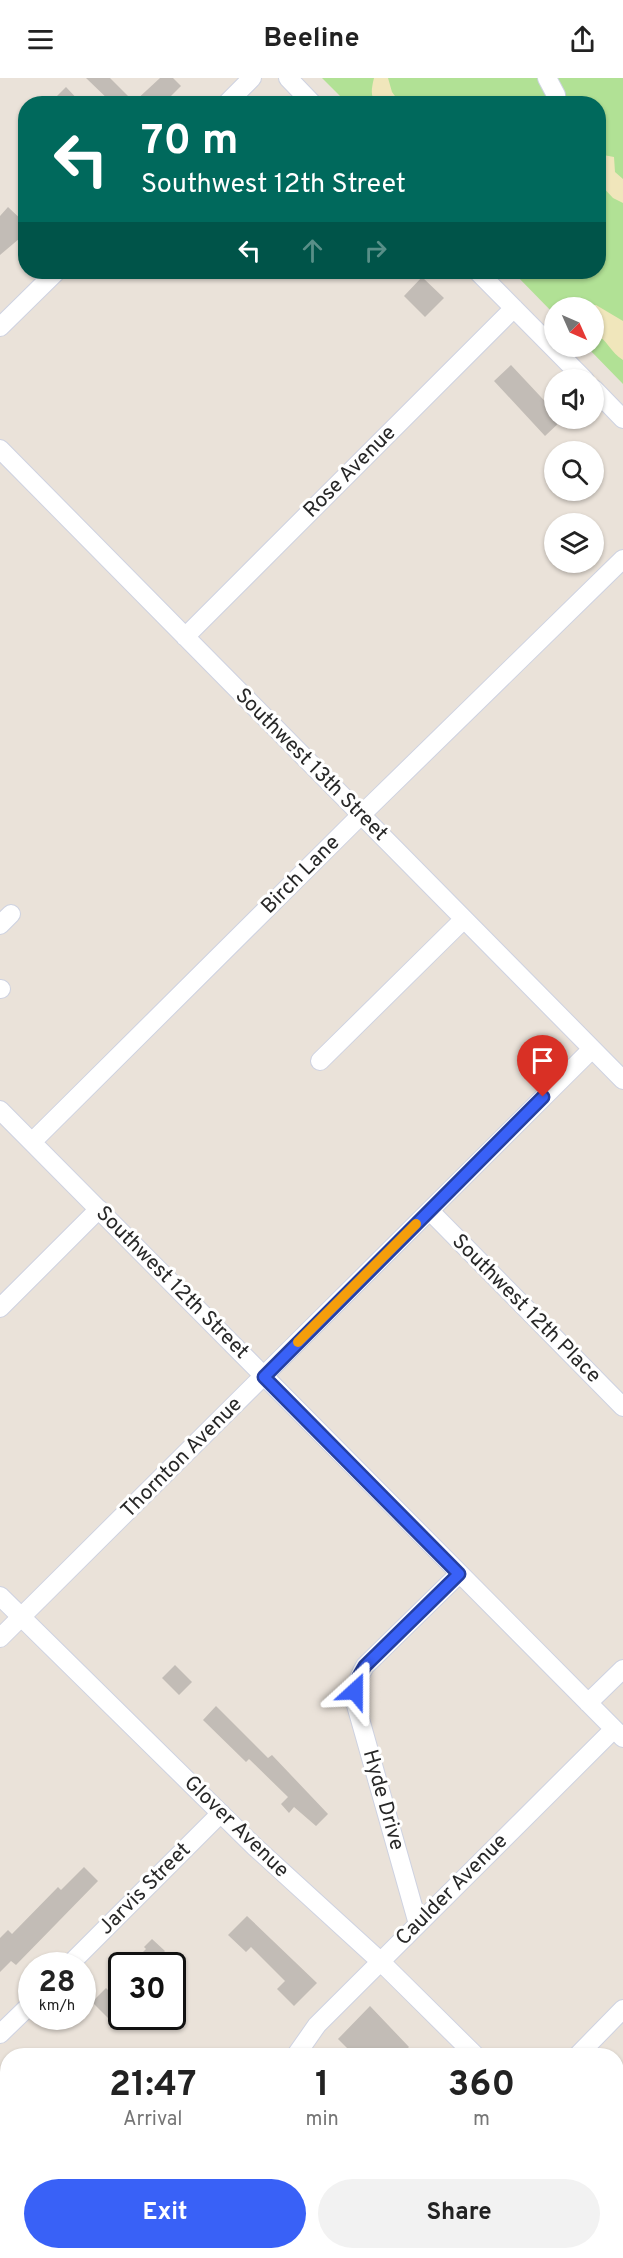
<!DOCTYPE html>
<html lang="en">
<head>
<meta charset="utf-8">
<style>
	body { margin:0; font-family:Overpass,sans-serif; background:#f2f2f2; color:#222; height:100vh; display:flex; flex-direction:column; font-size:22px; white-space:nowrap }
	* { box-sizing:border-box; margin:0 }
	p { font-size:20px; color:#767676 }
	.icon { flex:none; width:33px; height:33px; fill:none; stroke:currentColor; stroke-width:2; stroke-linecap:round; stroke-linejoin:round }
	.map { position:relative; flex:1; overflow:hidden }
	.details { position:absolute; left:0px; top:1970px; width:624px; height:212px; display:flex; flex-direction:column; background:#fff; border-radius:24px 24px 0 0; box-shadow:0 2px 4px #0004 }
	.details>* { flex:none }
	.hud { position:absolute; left:18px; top:18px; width:588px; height:183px; border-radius:24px; box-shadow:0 2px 4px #0004; background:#00695c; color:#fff; overflow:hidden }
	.needle { width:39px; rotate:135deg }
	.controls { position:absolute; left:544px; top:219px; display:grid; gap:12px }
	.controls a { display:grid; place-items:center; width:60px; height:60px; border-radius:50%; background:#fff; box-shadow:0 2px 4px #0004; font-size:30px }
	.speed { position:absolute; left:18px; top:1874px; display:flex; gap:12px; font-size:30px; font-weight:700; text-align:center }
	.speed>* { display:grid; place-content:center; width:78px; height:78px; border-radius:50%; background:#fff; box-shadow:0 2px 4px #0004; line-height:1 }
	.speed small { font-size:15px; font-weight:400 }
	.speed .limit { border:3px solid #111; border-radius:9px; background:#fff; color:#111 }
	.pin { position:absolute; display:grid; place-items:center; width:51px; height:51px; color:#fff; margin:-62px -26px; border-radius:50% 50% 50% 0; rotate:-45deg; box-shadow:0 0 6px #0007 }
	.pin .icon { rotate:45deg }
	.me { position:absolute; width:66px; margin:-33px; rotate:24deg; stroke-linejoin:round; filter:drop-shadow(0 0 4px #0008) }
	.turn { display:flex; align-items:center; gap:21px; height:126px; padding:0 24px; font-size:27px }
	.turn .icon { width:78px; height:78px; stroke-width:2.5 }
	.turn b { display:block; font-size:42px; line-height:51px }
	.lanes { display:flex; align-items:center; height:57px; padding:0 24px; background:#0003; justify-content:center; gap:30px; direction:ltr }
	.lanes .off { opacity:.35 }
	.eta { display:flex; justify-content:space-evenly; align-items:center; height:102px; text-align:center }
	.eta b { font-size:36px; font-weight:700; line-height:42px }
	.button { display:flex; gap:12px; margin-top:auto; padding:12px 24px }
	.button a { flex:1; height:69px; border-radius:36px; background:#3961f7; color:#fff; font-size:24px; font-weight:700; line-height:69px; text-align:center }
	.button a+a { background:#f2f2f2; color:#222 }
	header { display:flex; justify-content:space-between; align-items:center; height:78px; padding:0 24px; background:#fff; font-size:27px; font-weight:700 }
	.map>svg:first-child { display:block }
	.green { fill:#b1e195 }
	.sand { fill:#f0e6bb }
	.building { fill:#c2bcb6 }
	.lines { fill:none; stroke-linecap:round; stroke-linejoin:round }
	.minor-casing { stroke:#ced2e1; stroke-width:20 }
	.minor { stroke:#fff; stroke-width:18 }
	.route-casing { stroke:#253fa1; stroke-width:15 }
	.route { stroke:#3961f7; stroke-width:10 }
	.slow { stroke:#f59e0b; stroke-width:10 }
	.labels { text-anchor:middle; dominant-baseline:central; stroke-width:6; stroke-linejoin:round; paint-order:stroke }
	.street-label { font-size:21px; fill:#282828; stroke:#fff }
</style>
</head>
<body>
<header><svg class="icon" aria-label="menu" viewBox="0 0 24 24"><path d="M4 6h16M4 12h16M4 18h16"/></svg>Beeline<svg class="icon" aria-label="share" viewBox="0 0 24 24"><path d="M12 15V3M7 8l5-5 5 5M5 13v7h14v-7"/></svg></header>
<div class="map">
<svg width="623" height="2180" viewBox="0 0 623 2180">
	<rect width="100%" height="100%" fill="#eae2d9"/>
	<path class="green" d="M322 0H623V306L587 269 594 268V230H555V237L513 194H598V26L347 25Z"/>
	<path class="sand" d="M374 0H388L392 14 400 25C377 26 367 27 374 0Z
		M598 76 614 79 615 94 623 101V125L613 120 599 105Z
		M596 227 623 243V282C611 275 607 261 594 255V230L588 229Z"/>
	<path class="building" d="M86 0H110L134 24 160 0H173L181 8 163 26H113Z
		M66 9 82 26H49Z
		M8 129 26 146V155L0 177V138Z
		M422 199 444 220 425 239 404 218Z
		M511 287 555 334V340L562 342 545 358 494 303Z
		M175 1587 192 1604 179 1617 162 1600Z
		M216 1628 268 1680 272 1677 328 1736 316 1748 294 1729 289 1735 281 1726 288 1719 249 1681 246 1684 203 1642Z
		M84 1789 98 1803 16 1887 11 1883 0 1894V1860L8 1852 12 1856 58 1809 61 1812Z
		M247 1838 317 1905 294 1928 277 1911 285 1903 251 1869 246 1874 228 1857Z
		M152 1861 165 1873 159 1880 166 1887H130L146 1871 144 1869Z
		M106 1910 122 1926 109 1941 92 1924Z
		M370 1928 409 1969 401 1977H354L338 1961Z"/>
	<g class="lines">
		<g class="minor-casing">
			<path id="minor" d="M288 0 313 26
				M547 0 556 17 557 26
				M226 26 252 0
				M478 194 585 302
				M0 249 56 194
				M594 311 623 341
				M0 371 623 1002
				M185 559 514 230
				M0 847 11 836
				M0 911H1
				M320 983 464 841
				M0 1032 623 1660
				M32 1064 361 737 623 481
				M430 1133 623 1329
				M0 1230 99 1131
				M0 1518 255 1769 380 1883 475 1977
				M0 1560 592 971
				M588 1625 623 1591
				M418 1846 356 1627C355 1612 357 1601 365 1588L459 1496
				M69 1887 221 1735
				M0 1956 32 1925
				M296 1977 317 1947 614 1651
				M578 1977 623 1931
				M616 2118 623 2125
				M501 2174 508 2180
				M151 2180 157 2174"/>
		</g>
		<use href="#minor" class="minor"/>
	</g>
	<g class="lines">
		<g class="route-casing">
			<path id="route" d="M355 1613 358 1600 365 1588 459 1496 264 1299 543 1019"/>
		</g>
		<use href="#route" class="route"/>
		<path class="slow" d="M298 1264 416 1146"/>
	</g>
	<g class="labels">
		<g class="street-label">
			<text transform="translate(350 394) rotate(-45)">Rose Avenue</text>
			<text transform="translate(311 687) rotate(45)">Southwest 13th Street</text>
			<text transform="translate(301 797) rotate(-45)">Birch Lane</text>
			<text transform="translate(172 1205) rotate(45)">Southwest 12th Street</text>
			<text transform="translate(526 1231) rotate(45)">Southwest 12th Place</text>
			<text transform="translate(182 1380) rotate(-45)">Thornton Avenue</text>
			<text transform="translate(383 1722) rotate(74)">Hyde Drive</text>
			<text transform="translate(236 1749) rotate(44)">Glover Avenue</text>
			<text transform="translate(145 1811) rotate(-45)">Jarvis Street</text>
			<text transform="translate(452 1812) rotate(-45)">Caulder Avenue</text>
		</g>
	</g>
</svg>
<div class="controls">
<a><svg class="needle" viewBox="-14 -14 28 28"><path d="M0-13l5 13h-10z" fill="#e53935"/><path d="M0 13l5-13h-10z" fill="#767676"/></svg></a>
<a><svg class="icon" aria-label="sound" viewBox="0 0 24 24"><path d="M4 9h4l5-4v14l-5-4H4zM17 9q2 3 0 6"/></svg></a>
<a><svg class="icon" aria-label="search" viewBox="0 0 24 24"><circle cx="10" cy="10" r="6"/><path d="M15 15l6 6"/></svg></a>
<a><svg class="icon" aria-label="layers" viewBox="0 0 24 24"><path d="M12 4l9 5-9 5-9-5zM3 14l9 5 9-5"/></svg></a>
</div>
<div class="speed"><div>28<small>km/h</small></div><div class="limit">30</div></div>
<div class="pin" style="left:543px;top:1019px;background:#d93025"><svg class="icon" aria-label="arrive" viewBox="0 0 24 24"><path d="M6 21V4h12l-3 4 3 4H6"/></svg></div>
<svg class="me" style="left:355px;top:1613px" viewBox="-20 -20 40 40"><path d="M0-17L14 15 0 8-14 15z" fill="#3961f7" stroke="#fff" stroke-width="4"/></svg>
<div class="hud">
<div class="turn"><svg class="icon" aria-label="left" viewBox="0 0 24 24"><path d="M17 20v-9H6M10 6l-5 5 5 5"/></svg><div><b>70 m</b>Southwest 12th Street</div></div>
<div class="lanes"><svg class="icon" aria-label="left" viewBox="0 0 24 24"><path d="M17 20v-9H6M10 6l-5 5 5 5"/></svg><svg class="icon off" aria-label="ahead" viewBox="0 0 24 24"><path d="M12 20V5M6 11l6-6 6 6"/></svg><svg class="icon off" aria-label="right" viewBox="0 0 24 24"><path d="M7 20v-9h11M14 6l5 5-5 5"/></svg></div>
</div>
<section class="details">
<div class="eta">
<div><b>21:47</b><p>Arrival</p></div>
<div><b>1</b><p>min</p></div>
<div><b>360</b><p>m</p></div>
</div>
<div class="button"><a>Exit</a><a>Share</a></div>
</section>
</div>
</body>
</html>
